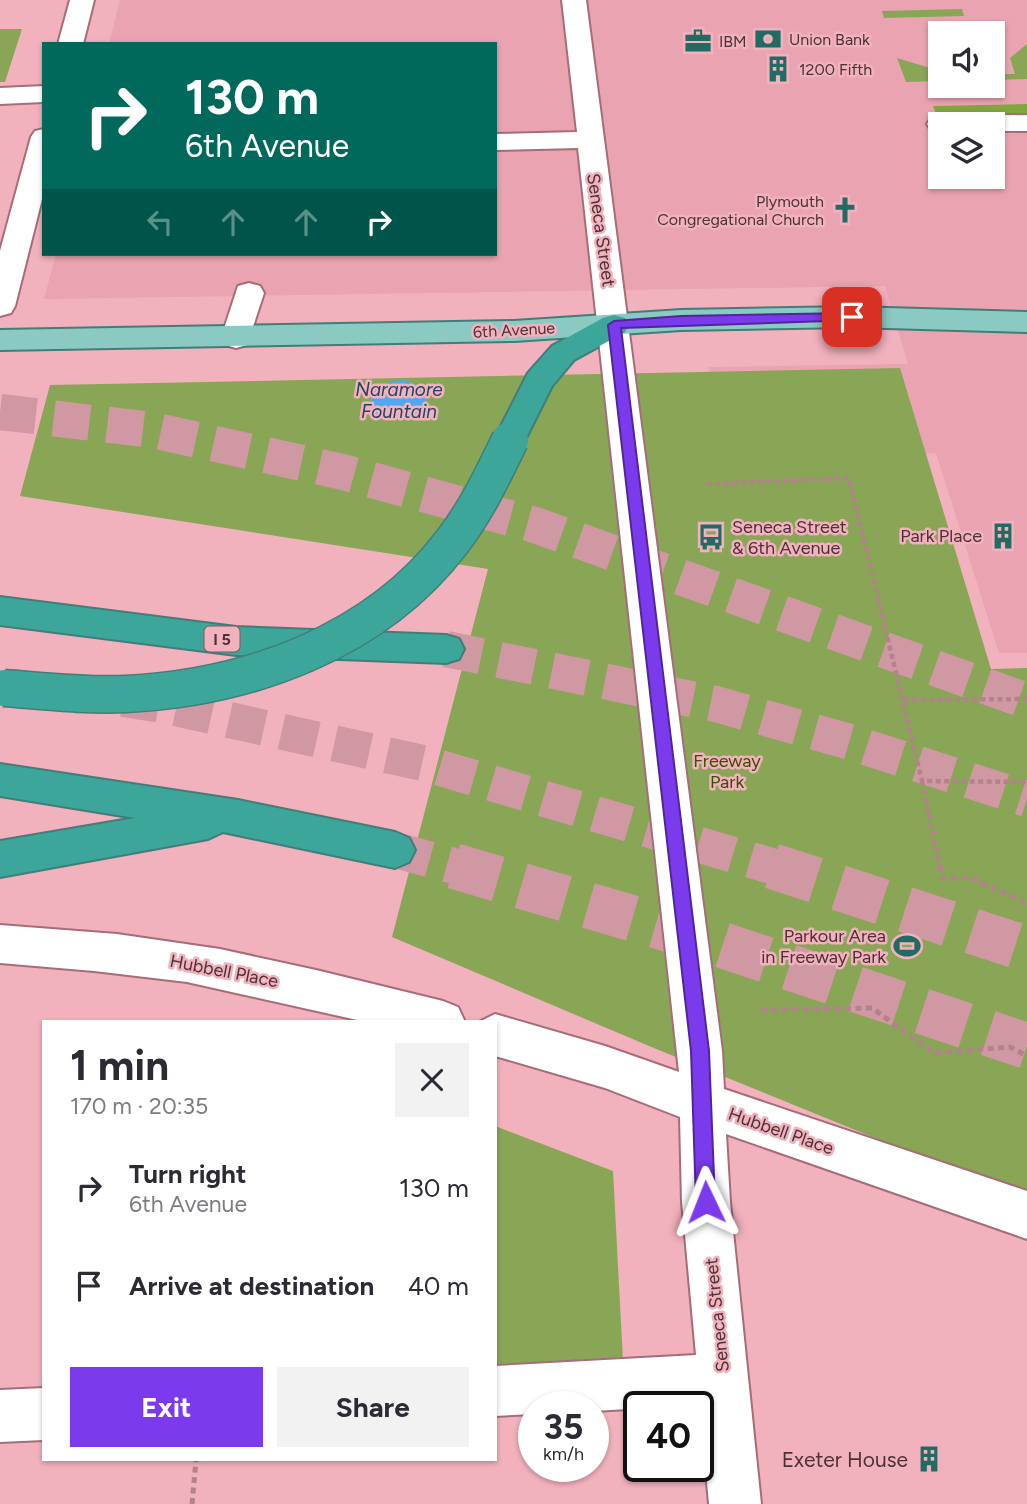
<!DOCTYPE html>
<html lang="en">
<head>
<meta charset="utf-8">
<style>
	body { margin:0; font-family:Figtree,sans-serif; background:#f2f2f3; color:#2b2b33; height:100vh; display:flex; flex-direction:column; font-size:26px; white-space:nowrap }
	* { box-sizing:border-box; margin:0 }
	p { font-size:23px; color:#7c7c81 }
	.icon { flex:none; width:38px; height:38px; fill:none; stroke:currentColor; stroke-width:2; stroke-linecap:round; stroke-linejoin:round }
	.map { position:relative; flex:1; overflow:hidden }
	.panel { position:absolute; left:42px; top:1020px; width:455px; height:441px; display:flex; flex-direction:column; background:#fff; border-radius:0px; box-shadow:0 2px 5px #0004 }
	.panel>* { flex:none }
	.hud { position:absolute; left:42px; top:42px; width:455px; height:214px; border-radius:0px; box-shadow:0 2px 5px #0004; background:#00695c; color:#fff; overflow:hidden }
	.fabs { position:absolute; left:928px; top:21px; display:grid; gap:14px }
	.fabs a { display:grid; place-items:center; width:77px; height:77px; border-radius:0px; background:#fff; box-shadow:0 2px 5px #0004; font-size:35px }
	.speed { position:absolute; left:518px; top:1391px; display:flex; gap:14px; font-size:35px; font-weight:700; text-align:center }
	.speed>* { display:grid; place-content:center; width:91px; height:91px; border-radius:50%; background:#fff; box-shadow:0 2px 5px #0004; line-height:1 }
	.speed small { font-size:18px; font-weight:400 }
	.speed .limit { border:4px solid #111; border-radius:10px; background:#fff; color:#111 }
	.pin { position:absolute; display:grid; place-items:center; width:60px; height:60px; color:#fff; margin:-30px; border-radius:14px; box-shadow:0 4px 10px #0006 }
	.me { position:absolute; width:77px; margin:-38px; rotate:358deg; stroke-linejoin:round; filter:drop-shadow(0 0 5px #0008) }
	.turn { display:flex; align-items:center; gap:24px; height:147px; padding:0 28px; font-size:32px }
	.turn .icon { width:91px; height:91px; stroke-width:2.5 }
	.turn b { display:block; font-size:49px; line-height:60px }
	.lanes { display:flex; align-items:center; height:66px; padding:0 28px; background:#0003; justify-content:center; gap:35px; direction:ltr }
	.lanes .off { opacity:.35 }
	.round { display:grid; place-items:center; flex:none; width:74px; height:74px; border-radius:0px; background:#f2f2f3 }
	.overview { display:flex; align-items:center; justify-content:space-between; height:119px; padding:0 28px }
	h1 { font-size:42px; font-weight:700; line-height:52px }
	.cta { display:flex; gap:14px; margin-top:auto; padding:14px 28px }
	.cta a { flex:1; height:80px; border-radius:0px; background:#7c3aed; color:#fff; font-size:28px; font-weight:700; line-height:80px; text-align:center }
	.cta a+a { background:#f2f2f3; color:#2b2b33 }
	ul { padding:0; list-style:none }
	li { display:flex; align-items:center; gap:21px; height:98px; padding:0 28px }
	li div { flex:1 }
	li b { display:block; font-size:26px }
	li em { font-style:normal }
	.map>svg:first-child { display:block }
	.built { fill:#e9a3b1; fill-rule:evenodd }
	.green { fill:#89a656 }
	.forest { fill:#83a540 }
	.water { fill:#50a9f0 }
	.lines { fill:none; stroke-linecap:round; stroke-linejoin:round }
	.highway-tunnel-far1 { stroke:#d098a2; stroke-width:36; stroke-dasharray:36 18; stroke-linecap:butt }
	.highway-tunnel { stroke:#d098a2; stroke-width:46; stroke-dasharray:46 24; stroke-linecap:butt }
	.minor-casing { stroke:#a66c78; stroke-width:4 }
	.major-casing { stroke:#427d78; stroke-width:4 }
	.highway-casing { stroke:#427d78; stroke-width:4 }
	.path-far1 { stroke:#b4828c; stroke-width:4.5; stroke-dasharray:5 3.5; stroke-linecap:butt }
	.path { stroke:#b4828c; stroke-width:5; stroke-dasharray:6 4.5; stroke-linecap:butt }
	.minor { fill:#fff; fill-rule:evenodd }
	.major { fill:#8acac3; fill-rule:evenodd }
	.highway { fill:#3ca69b; fill-rule:evenodd }
	.highway-bridge-casing { stroke:#427d78; stroke-width:39; stroke-linecap:butt }
	.highway-bridge { stroke:#3ca69b; stroke-width:36 }
	.route { fill:#7c3aed; stroke:#51269a; stroke-width:2 }
	.labels { text-anchor:middle; dominant-baseline:central; stroke-width:5; stroke-linejoin:round; paint-order:stroke }
	.far-poi-label { font-size:16px; fill:#4c3237; stroke:#f1b1bd; text-anchor:start }
	.far-street-label { font-size:16px; fill:#4c3237; stroke:#f1b1bd }
	.shield { fill:#f1b1bd; stroke:#7e585f; stroke-width:2 }
	.shield-label { font-size:16px; font-weight:bold; fill:#4c3237 }
	.street-label { font-size:18px; fill:#4c3237; stroke:#f1b1bd }
	.poi-label { font-size:18px; fill:#4c3237; stroke:#f1b1bd; text-anchor:end }
	.park-label { font-size:18px; fill:#394f01; stroke:#f1b1bd }
	.water-label { font-size:19px; font-style:italic; fill:#204462; stroke:#f1b1bd }
	.near-poi-label { font-size:21px; fill:#4c3237; stroke:#f1b1bd; text-anchor:end }
</style>
</head>
<body>
<div class="map">
<svg width="1027" height="1504" viewBox="0 0 1027 1504">
	<rect width="100%" height="100%" fill="#f1b1bd"/>
	<path class="built" d="M120 0H1027V653H999L936 453 725 465 709 367 908 364 885 286 44 299 56 254H495V44H109ZM940 33H992V86H940ZM940 124H992V177H940Z"/>
	<path class="green" d="M962 9 964 16 884 18 882 11Z
		M0 29H22L5 82H0Z
		M1027 44V79L994 80 997 74H1015L1010 58Z
		M897 58 940 71V81L906 82Z
		M900 368 991 669 1027 668V1200L649 1046 392 937 488 569 20 496 50 385Z
		M495 1126 613 1171 623 1361 495 1364Z"/>
	<path class="forest" d="M1027 104V114L937 116 933 106Z"/>
	<path class="water" d="M404 380 422 387 428 394 424 409C409 422 391 422 375 412L370 397C378 384 389 381 404 380Z"/>
	<g class="lines">
		<path class="highway-tunnel-far1" d="M0 412 152 430 343 472 535 525 1027 701
			M446 649 716 704 850 742 1027 799
			M123 699 162 705 427 764 778 868
			M395 850 461 868"/>
		<path class="highway-tunnel" d="M454 866 713 942 1027 1046
			M772 866 1027 949"/>
		<g class="minor-casing">
			<path id="minor" d="M70 0H94L83 44H58Z
				M562 0H586L722 1051 724 1089 1027 1191V1239L726 1134 730 1202 761 1504H709L700 1405 593 1411V1407H534V1414L495 1416V1366L696 1355 682 1202 680 1117 605 1088 495 1056V1022H479L495 1014 605 1046 679 1072 578 148 495 150V134L577 132Z
				M44 86V102L0 104V88Z
				M1027 115V131H992V124H940V132L931 130 927 124 931 118 940 116Z
				M44 129V191L15 306 11 313 0 316V251L31 137 35 131Z
				M249 283 260 286 264 293 247 345 236 348 225 345 221 338 238 286Z
				M0 925 117 934 220 949 316 970 443 1001 458 1007 465 1022H366L187 982 94 971 0 963Z
				M44 1388V1440L0 1442V1390Z"/>
		</g>
		<g class="major-casing">
			<path id="major" d="M852 307 1027 312V332L852 327 681 330 514 341 0 350V330L514 321 681 310Z"/>
		</g>
		<g class="highway-casing">
			<path id="highway" d="M614 315 625 318 629 325 625 332 574 360 552 386 521 448 510 451 499 448 494 440 528 373 552 346 603 318Z
				M0 597 236 627 446 635 459 639 464 649 459 659 446 663 236 655 0 625Z
				M0 764 238 800 395 832 409 838 415 850 409 862 395 868 223 832 208 839 0 877V841L135 818 0 796Z"/>
		</g>
		<path class="path-far1" d="M707 484 849 478 922 781 1027 782
			M904 700 1027 699
			M922 781 940 868"/>
		<path class="path" d="M940 866 942 878H971L1027 903
			M761 1010 872 1008 934 1053 1010 1047 1027 1056
			M192 1504 196 1460"/>
		<use href="#minor" class="minor"/>
		<use href="#major" class="major"/>
		<use href="#highway" class="highway"/>
		<g class="highway-bridge-casing">
			<path id="highway-bridge" d="M4 688C44 691 85 696 126 694 249 688 376 642 452 542 476 511 493 475 510 440"/>
		</g>
		<use href="#highway-bridge" class="highway-bridge"/>
	</g>
	<path class="route" d="M852 313 858 317 856 320 621 328 709 1051 715 1202 712 1209 706 1212 699 1209 696 1202 691 1051 608 325 614 321 681 316Z"/>
	<defs>
		<g id="bank-bare" transform="scale(2.1)"><path d="M-6-4H6V4H-6ZM0-2.3a2.3 2.3 0 1 0 0 4.6a2.3 2.3 0 1 0 0-4.6Z" fill="#216b63" stroke="#f1b1bd" stroke-width="2.5" paint-order="stroke"/></g>
		<g id="office-bare" transform="scale(2.1)"><path d="M-6-3h4V-5.5h4V-3h4V5H-6ZM-1-4.5V-3h2v-1.5ZM-6 0V1H6V0Z" fill="#216b63" stroke="#f1b1bd" stroke-width="2.5" paint-order="stroke"/></g>
		<g id="building-bare" transform="scale(2.1)"><path d="M-4-6H4V6H1V3H-1V6H-4ZM-2.5-4.3h1.7v1.8h-1.7ZM.8-4.3h1.7v1.8H.8ZM-2.5-1h1.7V.8h-1.7ZM.8-1h1.7V.8H.8Z" fill="#216b63" stroke="#f1b1bd" stroke-width="2.5" paint-order="stroke"/></g>
		<g id="church-bare" transform="scale(2.1)"><path d="M-1.2-6h2.4v3.5h3.3v2.4h-3.3V6h-2.4V-.1h-3.3v-2.4h3.3Z" fill="#216b63" stroke="#f1b1bd" stroke-width="2.5" paint-order="stroke"/></g>
		<g id="bus-bare" transform="scale(2.1)"><path d="M-5-6H5V4H4V6H2V4H-2V6H-4V4H-5ZM-3.5-4V0h7V-4ZM-3.5 1.2v1.5H-2V1.2ZM2 1.2v1.5H3.5V1.2Z" fill="#216b63" stroke="#f1b1bd" stroke-width="2.5" paint-order="stroke"/></g>
		<g id="stadium-bare" transform="scale(2.1)"><path d="M0-5a6.5 5 0 1 0 0 10a6.5 5 0 1 0 0-10ZM-3.5-1.8h7v3.6h-7Z" fill="#216b63" stroke="#f1b1bd" stroke-width="2.5" paint-order="stroke"/></g>
	</defs>
	<g fill-rule="evenodd">
		<use href="#bank-bare" x="768" y="39"/>
		<use href="#office-bare" x="698" y="41"/>
		<use href="#building-bare" x="778" y="69"/>
		<use href="#church-bare" x="845" y="210"/>
		<use href="#building-bare" x="1003" y="536"/>
		<use href="#bus-bare" x="711" y="537"/>
		<use href="#stadium-bare" x="907" y="946"/>
		<use href="#building-bare" x="929" y="1459"/>
	</g>
	<g class="labels">
		<g class="far-poi-label">
			<text x="789" y="39">Union Bank</text>
			<text x="719" y="41">IBM</text>
			<text x="799" y="69">1200 Fifth</text>
			<text x="824" y="201" text-anchor="end">Plymouth<tspan x="824" dy="18">Congregational Church</tspan></text>
		</g>
		<g class="far-street-label">
			<text transform="translate(514 330) rotate(-3)">6th Avenue</text>
		</g>
		<rect class="shield" x="204.5" y="626.5" width="35" height="25" rx="5"/>
		<g class="shield-label">
			<text x="222" y="639">I 5</text>
		</g>
		<g class="street-label">
			<text transform="translate(601 230) rotate(82)">Seneca Street</text>
			<text transform="translate(224 971) rotate(11)">Hubbell Place</text>
			<text transform="translate(781 1131) rotate(19)">Hubbell Place</text>
			<text transform="translate(717 1315) rotate(-96)">Seneca Street</text>
		</g>
		<g class="poi-label">
			<text x="732" y="527" text-anchor="start">Seneca Street<tspan x="732" dy="21">&amp; 6th Avenue</tspan></text>
			<text x="982" y="536">Park Place</text>
			<text x="886" y="936">Parkour Area<tspan x="886" dy="21">in Freeway Park</tspan></text>
		</g>
		<g class="park-label">
			<text x="727" y="761">Freeway<tspan x="727" dy="21">Park</tspan></text>
		</g>
		<g class="water-label">
			<text x="399" y="389">Naramore<tspan x="399" dy="22">Fountain</tspan></text>
		</g>
		<g class="near-poi-label">
			<text x="908" y="1459">Exeter House</text>
		</g>
	</g>
</svg>
<div class="fabs">
<a><svg class="icon" aria-label="sound" viewBox="0 0 24 24"><path d="M4 9h4l5-4v14l-5-4H4zM17 9q2 3 0 6"/></svg></a>
<a><svg class="icon" aria-label="layers" viewBox="0 0 24 24"><path d="M12 4l9 5-9 5-9-5zM3 14l9 5 9-5"/></svg></a>
</div>
<div class="speed"><div>35<small>km/h</small></div><div class="limit">40</div></div>
<div class="pin" style="left:852px;top:317px;background:#d93025"><svg class="icon" aria-label="arrive" viewBox="0 0 24 24"><path d="M6 21V4h12l-3 4 3 4H6"/></svg></div>
<svg class="me" style="left:706px;top:1202px" viewBox="-20 -20 40 40"><path d="M0-17L14 15 0 8-14 15z" fill="#7c3aed" stroke="#fff" stroke-width="4"/></svg>
<div class="hud">
<div class="turn"><svg class="icon" aria-label="right" viewBox="0 0 24 24"><path d="M7 20v-9h11M14 6l5 5-5 5"/></svg><div><b>130 m</b>6th Avenue</div></div>
<div class="lanes"><svg class="icon off" aria-label="left" viewBox="0 0 24 24"><path d="M17 20v-9H6M10 6l-5 5 5 5"/></svg><svg class="icon off" aria-label="ahead" viewBox="0 0 24 24"><path d="M12 20V5M6 11l6-6 6 6"/></svg><svg class="icon off" aria-label="ahead" viewBox="0 0 24 24"><path d="M12 20V5M6 11l6-6 6 6"/></svg><svg class="icon" aria-label="right" viewBox="0 0 24 24"><path d="M7 20v-9h11M14 6l5 5-5 5"/></svg></div>
</div>
<section class="panel">
<div class="overview"><div><h1>1 min</h1><p>170 m · 20:35</p></div><a class="round"><svg class="icon" aria-label="close" viewBox="0 0 24 24"><path d="M6 6l12 12M18 6L6 18"/></svg></a></div>
<ul>
<li><svg class="icon" aria-label="right" viewBox="0 0 24 24"><path d="M7 20v-9h11M14 6l5 5-5 5"/></svg><div><b>Turn right</b><p>6th Avenue</p></div><em>130 m</em></li>
<li><svg class="icon" aria-label="arrive" viewBox="0 0 24 24"><path d="M6 21V4h12l-3 4 3 4H6"/></svg><div><b>Arrive at destination</b></div><em>40 m</em></li>
</ul>
<div class="cta"><a>Exit</a><a>Share</a></div>
</section>
</div>
</body>
</html>
